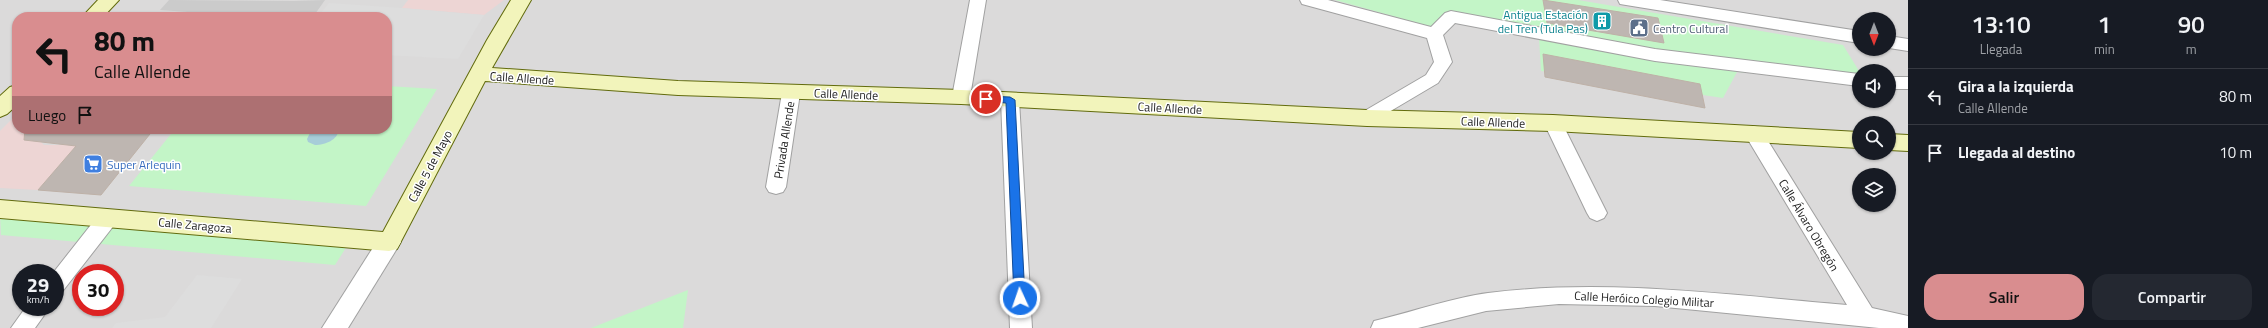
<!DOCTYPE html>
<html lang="es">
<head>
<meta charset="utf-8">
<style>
	body { margin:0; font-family:"Titillium Web",sans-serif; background:#242831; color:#f1f3f6; height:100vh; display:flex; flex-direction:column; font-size:15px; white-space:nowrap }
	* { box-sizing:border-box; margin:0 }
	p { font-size:13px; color:#9ea1a6 }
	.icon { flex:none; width:22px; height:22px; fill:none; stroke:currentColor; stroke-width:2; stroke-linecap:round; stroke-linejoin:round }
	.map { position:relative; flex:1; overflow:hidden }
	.details { display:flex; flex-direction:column; background:#171b24; width:360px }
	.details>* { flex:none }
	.banner { position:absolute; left:12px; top:12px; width:380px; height:122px; border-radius:16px; box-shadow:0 1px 3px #0004; background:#d98d8f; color:#111; overflow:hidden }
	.needle { width:26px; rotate:180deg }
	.buttons { position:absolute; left:1852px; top:12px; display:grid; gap:8px }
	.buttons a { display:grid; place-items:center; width:44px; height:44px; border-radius:50%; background:#171b24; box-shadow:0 1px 3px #0004; font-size:20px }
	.speed { position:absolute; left:12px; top:264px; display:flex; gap:8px; font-size:20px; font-weight:700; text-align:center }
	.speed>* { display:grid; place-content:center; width:52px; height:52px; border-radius:50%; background:#171b24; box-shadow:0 1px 3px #0004; line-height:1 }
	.speed small { font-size:10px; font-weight:400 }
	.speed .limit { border:6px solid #d22; background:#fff; color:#111 }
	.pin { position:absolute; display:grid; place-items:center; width:34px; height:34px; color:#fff; margin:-17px; border:2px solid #fff; border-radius:50%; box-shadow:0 1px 4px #0007 }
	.me { position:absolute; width:44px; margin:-22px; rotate:357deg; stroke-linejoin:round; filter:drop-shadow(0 0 3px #0008) }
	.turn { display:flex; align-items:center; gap:14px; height:84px; padding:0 16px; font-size:18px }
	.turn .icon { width:52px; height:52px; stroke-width:2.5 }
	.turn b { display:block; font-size:28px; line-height:34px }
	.then { display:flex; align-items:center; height:38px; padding:0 16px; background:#0003; gap:8px; font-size:15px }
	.eta { display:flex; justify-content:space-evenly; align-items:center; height:68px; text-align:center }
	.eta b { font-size:24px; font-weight:600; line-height:28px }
	.cta { display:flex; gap:8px; margin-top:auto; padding:8px 16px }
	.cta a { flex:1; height:46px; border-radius:16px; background:#d98d8f; color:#111; font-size:16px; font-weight:600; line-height:46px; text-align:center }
	.cta a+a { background:#242831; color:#f1f3f6 }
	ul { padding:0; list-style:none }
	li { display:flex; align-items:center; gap:12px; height:56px; padding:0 16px; border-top:1px solid #363941 }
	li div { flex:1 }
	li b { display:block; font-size:15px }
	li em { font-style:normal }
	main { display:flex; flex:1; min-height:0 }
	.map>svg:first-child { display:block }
	.residential { fill:#dbdada; fill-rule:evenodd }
	.commercial { fill:#edd5d4 }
	.religious { fill:#cbcbcb }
	.park { fill:#c3f5c7 }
	.parking { fill:#ddd }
	.water { fill:#a7cdd8 }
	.building { fill:#beb6b1; stroke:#beb1a7 }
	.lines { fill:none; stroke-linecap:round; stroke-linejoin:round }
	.minor-casing { stroke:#a1a1a1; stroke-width:2 }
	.tertiary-casing { stroke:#a1a1a1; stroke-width:2 }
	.secondary-casing { stroke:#626b0d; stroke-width:2 }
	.minor { fill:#fff; fill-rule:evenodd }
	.tertiary { fill:#fff; fill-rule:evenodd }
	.secondary { fill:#f2f4bb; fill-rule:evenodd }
	.route { fill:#1a73e8; stroke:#114b97 }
	.labels { text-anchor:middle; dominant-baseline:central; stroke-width:3; stroke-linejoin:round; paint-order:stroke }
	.culture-label { font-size:12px; fill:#0d838f; stroke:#fff; text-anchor:end }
	.service-label { font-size:12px; fill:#4e5e75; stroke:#fff; text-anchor:start }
	.street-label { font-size:12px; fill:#1d1d1d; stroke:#fff }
	.shop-label { font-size:12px; fill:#366cbe; stroke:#fff; text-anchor:start }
</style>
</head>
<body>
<main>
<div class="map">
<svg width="1908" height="328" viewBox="0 0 1908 328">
	<rect width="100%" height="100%" fill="#edeae4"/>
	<path class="residential" d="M0 0H1908V328H0ZM17 17H387V129H17ZM1859 19H1889V49H1859ZM1859 71H1889V101H1859ZM1859 123H1889V153H1859ZM1859 175H1889V205H1859ZM21 273H55V307H21ZM81 273H115V307H81Z"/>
	<path class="commercial" d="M408 0H504L484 15 402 8Z
		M17 114V129H29L24 134 34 135 44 145H62L82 139 38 190 0 188V131Z"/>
	<path class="religious" d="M169 0 294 1 325 0 313 17H184L188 12 160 10Z"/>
	<path class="park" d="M1335 0H1578L1843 45 1859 71V81L1737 72 1723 98 1541 71 1539 38 1446 13 1432 27Z
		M387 86 437 89 366 206 129 186 175 129H387Z
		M0 214 347 246 335 265 1 235Z
		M688 290 683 328H591Z"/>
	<path class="parking" d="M329 3 402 8 484 15 458 59 387 55V17H318Z
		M197 275 242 279 211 328H112L116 323 165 317Z"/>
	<path class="water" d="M312 129H339C338 140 325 145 315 145L308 142 307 139Z"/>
	<path class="building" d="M1543 0 1658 18 1664 43 1547 23Z
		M1543 54 1700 84 1705 108 1545 77Z
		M25 129H154L101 195 38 190 76 146 24 140Z"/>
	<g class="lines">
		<g class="minor-casing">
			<path id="minor" d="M970 0H986L970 97 967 102 961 103 955 102 952 97Z
				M1300 0H1328L1431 27 1445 13 1451 11 1655 49 1859 74V86L1655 61 1455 23 1443 35 1452 62 1438 83 1367 125 1361 123 1358 118 1361 113 1426 75 1434 62 1427 38 1302 4Z
				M1618 0H1660L1859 31V43L1626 5 1620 4Z
				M1889 36 1908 39V51L1889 48Z
				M1889 77H1908V89H1889Z
				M791 87 797 89 800 93 786 187 783 192 776 194 769 192 766 187 782 93 785 89Z
				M1010 94 1016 95 1019 100 1032 328H1010L1001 100 1004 95Z
				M1553 116 1559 118 1562 123 1607 213 1604 218 1597 221 1590 218 1587 213 1544 123 1547 118Z
				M1753 126 1760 128 1872 308 1908 316V328H1879L1655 306 1559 304 1486 311 1418 328H1371L1374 321 1382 319C1415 311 1455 297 1488 293 1608 278 1728 295 1847 305L1744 133 1746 128Z
				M108 210 115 212 118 218 115 224 62 292 55 295V273H53L101 212Z
				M26 307H50L35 328H11Z"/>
		</g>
		<g class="tertiary-casing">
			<path id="tertiary" d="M389 233 397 235 401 242 348 328H322L381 235Z"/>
		</g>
		<g class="secondary-casing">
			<path id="secondary" d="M98 0H119L103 17H82Z
				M511 0H531L492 68 678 81 961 90 1367 110 1553 115 1859 132V148L1553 131 1367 126 961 104 678 95 485 81 397 249 389 251 0 218V200L383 232 487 40Z
				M17 85V105L7 114 0 117V96L10 87Z
				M1889 134 1908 135V151L1889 150Z"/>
		</g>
		<use href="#minor" class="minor"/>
		<use href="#tertiary" class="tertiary"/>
		<use href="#secondary" class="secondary"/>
	</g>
	<path class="route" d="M986 96 1010 97 1015 100 1025 298 1020 302 1014 298 1006 103 983 101V97Z"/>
	<defs>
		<g id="building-square" transform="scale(1)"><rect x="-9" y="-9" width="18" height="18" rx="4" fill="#0f9aa8" stroke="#fff"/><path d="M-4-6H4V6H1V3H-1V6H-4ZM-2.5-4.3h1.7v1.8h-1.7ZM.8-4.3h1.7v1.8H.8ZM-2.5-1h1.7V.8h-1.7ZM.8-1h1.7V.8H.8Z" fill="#fff"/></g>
		<g id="civic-square" transform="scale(1)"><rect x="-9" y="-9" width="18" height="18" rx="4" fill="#5c6f8a" stroke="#fff"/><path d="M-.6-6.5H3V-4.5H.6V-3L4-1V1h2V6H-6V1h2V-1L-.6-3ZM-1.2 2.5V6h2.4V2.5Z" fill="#fff"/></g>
		<g id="supermarket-square" transform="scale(1)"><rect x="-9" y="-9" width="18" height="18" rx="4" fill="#3f7fe0" stroke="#fff"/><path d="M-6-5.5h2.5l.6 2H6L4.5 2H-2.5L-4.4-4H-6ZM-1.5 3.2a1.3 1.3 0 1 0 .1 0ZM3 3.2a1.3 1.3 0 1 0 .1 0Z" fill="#fff"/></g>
	</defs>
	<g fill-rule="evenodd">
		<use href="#building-square" x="1602" y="21"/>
		<use href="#civic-square" x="1639" y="28"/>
		<use href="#supermarket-square" x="93" y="164"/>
	</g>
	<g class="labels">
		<g class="culture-label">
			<text x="1588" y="14">Antigua Estación<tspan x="1588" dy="14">del Tren (Tula Pas)</tspan></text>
		</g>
		<g class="service-label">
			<text x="1653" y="28">Centro Cultural</text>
		</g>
		<g class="street-label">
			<text transform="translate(522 78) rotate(4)">Calle Allende</text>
			<text transform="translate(846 94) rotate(2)">Calle Allende</text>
			<text transform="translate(1170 108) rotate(3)">Calle Allende</text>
			<text transform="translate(1493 122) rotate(2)">Calle Allende</text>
			<text transform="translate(784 140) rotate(-81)">Privada Allende</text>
			<text transform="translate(430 166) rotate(-62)">Calle 5 de Mayo</text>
			<text transform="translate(195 225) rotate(5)">Calle Zaragoza</text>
			<text transform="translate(1809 225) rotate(59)">Calle Álvaro Obregón</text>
			<text transform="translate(1644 299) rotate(3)">Calle Heróico Colegio Militar</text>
		</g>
		<g class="shop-label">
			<text x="107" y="164">Super Arlequin</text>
		</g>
	</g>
</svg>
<div class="buttons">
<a><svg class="needle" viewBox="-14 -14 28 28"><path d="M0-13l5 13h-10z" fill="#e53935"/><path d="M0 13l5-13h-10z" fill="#9ea1a6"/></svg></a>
<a><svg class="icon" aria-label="sound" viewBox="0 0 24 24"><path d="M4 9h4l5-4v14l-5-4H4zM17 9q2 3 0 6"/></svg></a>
<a><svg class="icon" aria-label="search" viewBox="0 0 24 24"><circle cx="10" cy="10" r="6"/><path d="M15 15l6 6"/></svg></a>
<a><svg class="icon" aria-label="layers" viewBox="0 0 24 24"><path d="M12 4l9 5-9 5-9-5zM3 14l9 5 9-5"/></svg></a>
</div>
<div class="speed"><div>29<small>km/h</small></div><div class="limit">30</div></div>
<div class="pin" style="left:986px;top:99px;background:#d93025"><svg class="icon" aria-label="arrive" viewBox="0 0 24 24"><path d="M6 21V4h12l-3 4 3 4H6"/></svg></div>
<svg class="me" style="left:1020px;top:298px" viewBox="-20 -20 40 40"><circle r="17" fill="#1a73e8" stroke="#fff" stroke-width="3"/><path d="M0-11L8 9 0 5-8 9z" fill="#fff"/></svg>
<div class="banner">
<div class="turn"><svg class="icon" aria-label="left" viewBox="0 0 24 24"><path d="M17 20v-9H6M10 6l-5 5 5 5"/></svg><div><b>80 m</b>Calle Allende</div></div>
<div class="then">Luego<svg class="icon" aria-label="arrive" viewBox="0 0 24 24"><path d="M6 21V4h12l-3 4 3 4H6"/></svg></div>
</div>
</div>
<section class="details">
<div class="eta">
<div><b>13:10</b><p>Llegada</p></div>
<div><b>1</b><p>min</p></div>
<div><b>90</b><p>m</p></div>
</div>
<ul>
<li><svg class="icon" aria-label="left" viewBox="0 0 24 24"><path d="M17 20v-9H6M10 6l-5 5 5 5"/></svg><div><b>Gira a la izquierda</b><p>Calle Allende</p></div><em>80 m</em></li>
<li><svg class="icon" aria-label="arrive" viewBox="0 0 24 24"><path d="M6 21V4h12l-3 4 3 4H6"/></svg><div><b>Llegada al destino</b></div><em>10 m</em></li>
</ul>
<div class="cta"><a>Salir</a><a>Compartir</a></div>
</section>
</main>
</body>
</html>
